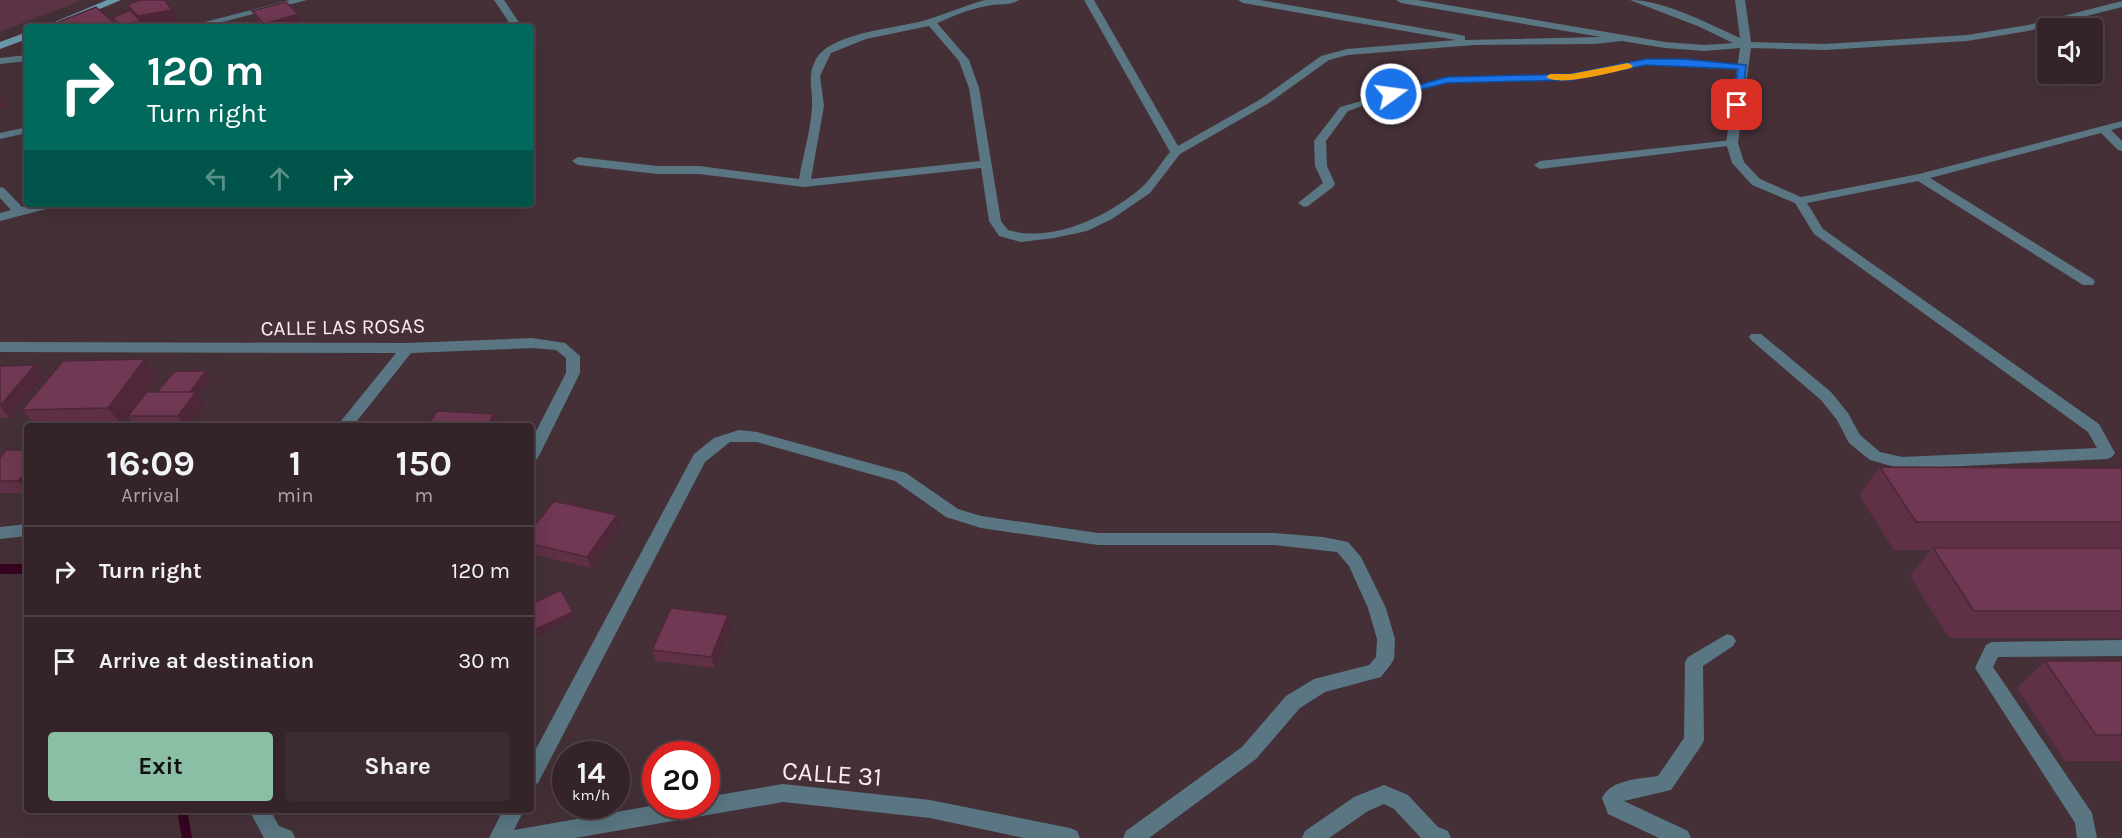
<!DOCTYPE html>
<html lang="en">
<head>
<meta charset="utf-8">
<style>
	body { margin:0; font-family:Karla,sans-serif; background:#3c2c32; color:#f1f3f6; height:100vh; display:flex; flex-direction:column; font-size:22px; white-space:nowrap }
	* { box-sizing:border-box; margin:0 }
	p { font-size:20px; color:#a9a4a8 }
	.icon { flex:none; width:33px; height:33px; fill:none; stroke:currentColor; stroke-width:2; stroke-linecap:round; stroke-linejoin:round }
	.map { position:relative; flex:1; overflow:hidden }
	.side { position:absolute; left:24px; top:423px; width:510px; height:390px; display:flex; flex-direction:column; background:#34242a; border-radius:6px; box-shadow:0 6px 24px #0002,0 0 0 2px #4e4147 }
	.side>* { flex:none }
	.guide { position:absolute; left:24px; top:24px; width:510px; height:183px; border-radius:6px; box-shadow:0 6px 24px #0002,0 0 0 2px #4e4147; background:#00695c; color:#fff; overflow:hidden }
	.buttons { position:absolute; left:2037px; top:18px; display:grid; gap:12px }
	.buttons a { display:grid; place-items:center; width:66px; height:66px; border-radius:6px; background:#34242a; box-shadow:0 6px 24px #0002,0 0 0 2px #4e4147; font-size:30px }
	.speed { position:absolute; left:552px; top:741px; display:flex; gap:12px; font-size:30px; font-weight:700; text-align:center }
	.speed>* { display:grid; place-content:center; width:78px; height:78px; border-radius:50%; background:#34242a; box-shadow:0 6px 24px #0002,0 0 0 2px #4e4147; line-height:1 }
	.speed small { font-size:15px; font-weight:400 }
	.speed .limit { border:9px solid #d22; background:#fff; color:#111 }
	.pin { position:absolute; display:grid; place-items:center; width:51px; height:51px; color:#fff; margin:-26px; border-radius:12px; box-shadow:0 3px 9px #0006 }
	.me { position:absolute; width:66px; margin:-33px; rotate:76deg; stroke-linejoin:round; filter:drop-shadow(0 0 4px #0008) }
	.turn { display:flex; align-items:center; gap:21px; height:126px; padding:0 24px; font-size:27px }
	.turn .icon { width:78px; height:78px; stroke-width:2.5 }
	.turn b { display:block; font-size:42px; line-height:51px }
	.lanes { display:flex; align-items:center; height:57px; padding:0 24px; background:#0003; justify-content:center; gap:30px; direction:ltr }
	.lanes .off { opacity:.35 }
	.eta { display:flex; justify-content:space-evenly; align-items:center; height:102px; text-align:center }
	.eta b { font-size:36px; font-weight:700; line-height:42px }
	.primary-button { display:flex; gap:12px; margin-top:auto; padding:12px 24px }
	.primary-button a { flex:1; height:69px; border-radius:6px; background:#8abfa5; color:#111; font-size:24px; font-weight:700; line-height:69px; text-align:center }
	.primary-button a+a { background:#3c2c32; color:#f1f3f6 }
	ul { padding:0; list-style:none }
	li { display:flex; align-items:center; gap:18px; height:90px; padding:0 24px; border-top:2px solid #4e4147 }
	li div { flex:1 }
	li b { display:block; font-size:22px }
	li em { font-style:normal }
	.map>svg:first-child { display:block }
	.green { fill:#5b3445 }
	.lines { fill:none; stroke-linecap:round; stroke-linejoin:round }
	.stream { stroke:#370420; stroke-width:10 }
	.service { fill:#597682; fill-rule:evenodd }
	.minor { fill:#597682; fill-rule:evenodd }
	.secondary { fill:#6a99ac; fill-rule:evenodd }
	.wall { fill:#603047 }
	.shaded-wall { fill:#4e2739 }
	.building { fill:#703852; stroke:#4e2739; stroke-width:1.5 }
	.route { fill:#1a73e8; stroke:#114b97; stroke-width:1.5 }
	.slow { fill:#f59e0b }
	.labels { text-anchor:middle; dominant-baseline:central; stroke-width:6; stroke-linejoin:round; paint-order:stroke }
	.street-label { font-size:21px; fill:#f9ebf0; stroke:#453038 }
	.near-street-label { font-size:26px; fill:#f9ebf0; stroke:#453038 }
</style>
</head>
<body>
<div class="map">
<svg width="2122" height="838" viewBox="0 0 2122 838">
	<rect width="100%" height="100%" fill="#453038"/>
	<path class="green" d="M0 0H82L0 32Z"/>
	<g class="lines">
		<path class="stream" d="M0 569H27
			M182 810 187 838"/>
		<path class="service" d="M1646 59 1743 64 1748 67 1743 70 1646 65 1571 80 1447 83 1377 101 1348 111 1326 141 1327 166 1335 184 1333 187 1308 206 1304 207 1298 203 1323 183 1315 166 1314 141 1340 107 1447 77 1571 74Z
			M1732 140 1736 141V145L1540 169 1534 165 1540 161Z
			M1727 634 1733 636 1736 641 1733 646 1703 666 1704 740 1701 746 1671 790 1624 801 1688 831 1691 838H1659L1608 814 1602 798C1611 779 1640 779 1658 776L1684 738 1685 662 1688 657Z
			M1384 785 1408 795 1438 827 1448 831 1451 838H1421L1394 809 1384 804 1368 811 1329 838H1302L1305 831 1354 797Z"/>
		<path class="minor" d="M290 0H307L203 27H186Z
			M494 0H504L522 27H512Z
			M985 0H1019C1011 6 997 3 987 6 969 9 954 16 937 23L969 60 979 88 1001 221 1008 230C1053 243 1107 217 1141 188 1152 178 1161 163 1170 152L1084 0H1094L1178 146 1261 99 1321 56 1347 49 1456 40 1243 3 1238 0H1260L1461 35 1465 36V40L1601 37 1401 3 1396 0H1418L1665 42 1704 45 1733 43 1700 27 1630 0C1664 0 1709 24 1740 38L1735 0H1745L1751 42 1825 44 1967 35 2028 25 2122 1V7L2028 31 1967 41 1825 50 1751 48 1738 143 1744 162 1760 179 1801 197 1919 174 2122 121V127L2111 130 2122 141V151L2118 150 2101 133 1930 178 2093 279 2095 282 2093 285H2083L1918 181 1807 203 1823 229 2099 424 2115 453 2112 457 2107 459 1902 469 1870 460 1849 443 1837 420 1821 400 1751 340 1749 337 1751 334H1761L1831 392 1848 413 1860 435 1880 452 1902 457 2097 448 2088 432 1814 234 1795 203 1752 185 1732 163 1726 143 1740 48 1704 51 1665 48 1622 41 1595 44 1475 45 1348 55 1329 60 1269 103 1180 154 1150 193 1112 219 1087 231 1054 238 1021 242 999 236 989 221 981 168 804 187 699 174H657L578 165 572 161 578 157 657 166H699L799 179C803 155 811 130 812 106 813 90 807 77 815 61 830 31 899 29 929 19 948 13 966 5 985 0ZM929 26 959 61 969 88 980 161 811 179 824 106 820 76 831 53 866 39Z
			M27 55V61L0 64V58Z
			M27 127V133L0 139V133Z
			M0 187 4 188 22 207 36 204H56L54 207 0 221V213L11 210 0 198Z
			M532 338 565 343 580 356V373L539 456 536 460 531 462V441L566 373V358L556 350 532 348 411 353 353 426H337L396 353 0 352V342L407 343Z
			M739 430 757 432 906 473 958 509 981 516 1098 533H1274L1323 537 1348 542 1361 557 1386 608 1395 639 1394 659 1391 664 1381 677 1325 692 1300 708 1256 759 1149 838H1123L1126 831 1242 747 1286 696 1314 679 1369 665 1376 657 1377 639 1368 608 1349 566 1337 552 1274 545H1098L981 528 946 517 895 481 757 442H730L705 462 538 783 531 786V758L694 454 714 438Z
			M27 524V536L0 539V527Z
			M2122 640V656L1998 657 1993 667 2092 813 2097 838H2077L2075 823 1975 668 1986 645 1992 642Z
			M783 784 930 800 1070 828 1077 831 1080 838H1024L930 818 783 802 575 838H489L503 810H524L514 830 656 805 706 806V797Z
			M249 810H270L279 826 292 831 295 838H264Z"/>
		<path class="secondary" d="M107 0H121L57 27H43Z
			M27 32V39L0 49V42Z"/>
	</g>
	<path class="wall" d="M127 5 172 10 178 21 142 27H120L115 23 112 18 130 10Z
		M252 11 298 14 303 24 293 27H263L258 21Z
		M145 359 157 376 121 424 37 426 22 410Z
		M35 365 45 376 10 418H0V366Z
		M211 377 198 394 204 404 188 426H136L128 416 157 392Z
		M27 450V493H0V458Z
		M1880 467 2122 468V638H1949L1910 576 1931 550H1894L1859 495Z
		M621 526 592 568 531 554V530Z
		M732 626 715 668 656 661 652 650Z
		M2045 661H2122V761H2065L2017 688Z"/>
	<path class="shaded-wall" d="M172 10 178 21 142 27H122L121 25 141 21 138 16Z
		M298 14 303 24 293 27H266L264 24Z
		M115 24 117 27H98Z
		M3 100 7 106 0 109V101Z
		M145 359 157 376 121 424 108 408Z
		M35 365 45 376 10 418 0 406Z
		M206 371 211 377 198 394 204 404 188 426H186L178 416 188 395Z
		M494 414 500 426H487Z
		M27 470V490L18 481Z
		M617 515 621 526 592 568 587 557Z
		M573 612 575 617 537 636 534 630Z
		M728 615 732 626 715 668 711 657Z"/>
	<path class="building" d="M140 0H165L172 10 138 16 127 5Z
		M286 2 298 14 264 24 252 11Z
		M96 7 115 24 98 27H46Z
		M130 10 141 21 121 25 112 18Z
		M145 359 108 408 22 410 63 361Z
		M35 365 0 406V366Z
		M175 371H206L190 392H157Z
		M147 392H196L178 416H128Z
		M437 411 494 414 487 426H427Z
		M6 450H27V470L18 481H0V458Z
		M1880 467 2122 468V522H1916Z
		M554 501 617 515 587 557 531 544V530Z
		M1933 548H2122V611H1974Z
		M561 590 573 612 534 630 531 624V604Z
		M671 608 728 615 711 657 652 650Z
		M2045 661H2122V735H2096Z"/>
	<path class="route" d="M1646 59H1684L1746 65 1742 105 1737 108 1732 105 1738 69 1646 65 1571 80 1447 83 1391 97 1386 94 1447 77 1571 74Z"/>
	<path class="slow" d="M1628 63 1633 66 1631 68C1613 72 1560 87 1546 77L1550 74H1571Z"/>
	<g class="labels">
		<g class="street-label">
			<text transform="translate(343 327) rotate(-1)">CALLE LAS ROSAS</text>
		</g>
		<g class="near-street-label">
			<text transform="translate(832 774) rotate(4)">CALLE 31</text>
		</g>
	</g>
</svg>
<div class="buttons">
<a><svg class="icon" aria-label="sound" viewBox="0 0 24 24"><path d="M4 9h4l5-4v14l-5-4H4zM17 9q2 3 0 6"/></svg></a>
</div>
<div class="speed"><div>14<small>km/h</small></div><div class="limit">20</div></div>
<div class="pin" style="left:1737px;top:105px;background:#d93025"><svg class="icon" aria-label="arrive" viewBox="0 0 24 24"><path d="M6 21V4h12l-3 4 3 4H6"/></svg></div>
<svg class="me" style="left:1391px;top:94px" viewBox="-20 -20 40 40"><circle r="17" fill="#1a73e8" stroke="#fff" stroke-width="3"/><path d="M0-11L8 9 0 5-8 9z" fill="#fff"/></svg>
<div class="guide">
<div class="turn"><svg class="icon" aria-label="right" viewBox="0 0 24 24"><path d="M7 20v-9h11M14 6l5 5-5 5"/></svg><div><b>120 m</b>Turn right</div></div>
<div class="lanes"><svg class="icon off" aria-label="left" viewBox="0 0 24 24"><path d="M17 20v-9H6M10 6l-5 5 5 5"/></svg><svg class="icon off" aria-label="ahead" viewBox="0 0 24 24"><path d="M12 20V5M6 11l6-6 6 6"/></svg><svg class="icon" aria-label="right" viewBox="0 0 24 24"><path d="M7 20v-9h11M14 6l5 5-5 5"/></svg></div>
</div>
<section class="side">
<div class="eta">
<div><b>16:09</b><p>Arrival</p></div>
<div><b>1</b><p>min</p></div>
<div><b>150</b><p>m</p></div>
</div>
<ul>
<li><svg class="icon" aria-label="right" viewBox="0 0 24 24"><path d="M7 20v-9h11M14 6l5 5-5 5"/></svg><div><b>Turn right</b></div><em>120 m</em></li>
<li><svg class="icon" aria-label="arrive" viewBox="0 0 24 24"><path d="M6 21V4h12l-3 4 3 4H6"/></svg><div><b>Arrive at destination</b></div><em>30 m</em></li>
</ul>
<div class="primary-button"><a>Exit</a><a>Share</a></div>
</section>
</div>
</body>
</html>
